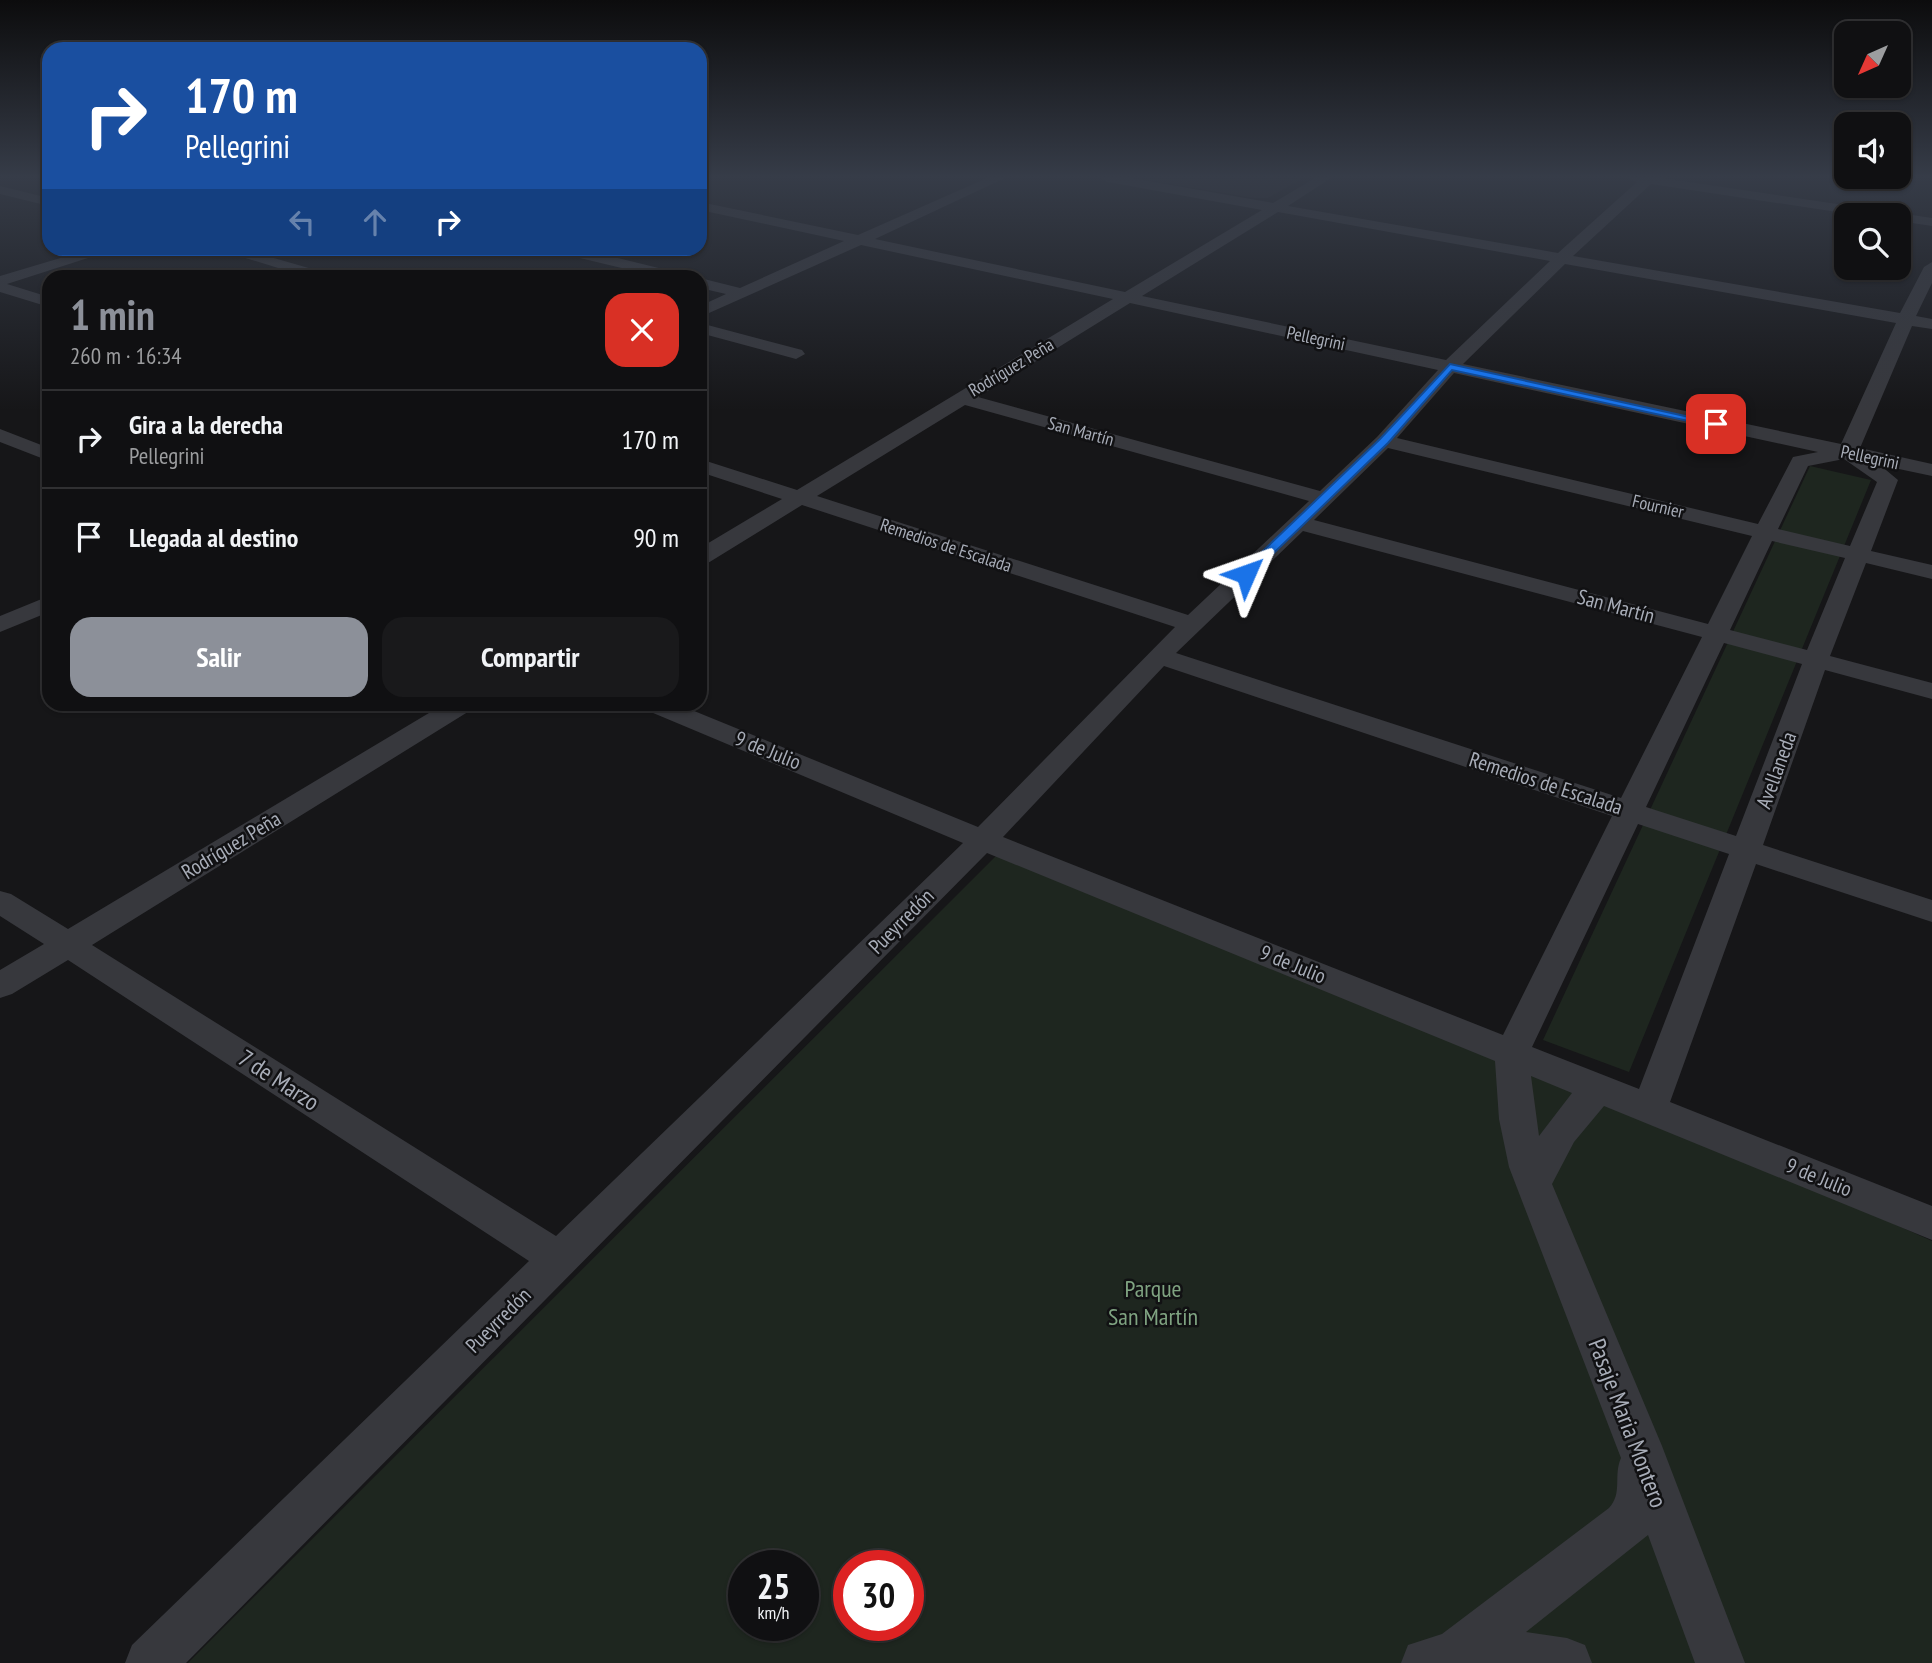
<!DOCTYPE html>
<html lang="es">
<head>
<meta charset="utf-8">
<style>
	body { margin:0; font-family:"PT Sans Narrow",sans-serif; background:#19191b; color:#f1f3f6; height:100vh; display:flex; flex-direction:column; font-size:26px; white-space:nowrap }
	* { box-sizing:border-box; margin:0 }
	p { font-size:23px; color:#9c9d9f }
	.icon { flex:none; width:38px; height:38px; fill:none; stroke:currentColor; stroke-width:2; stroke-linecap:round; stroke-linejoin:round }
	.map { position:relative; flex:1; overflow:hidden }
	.sheet { position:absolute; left:42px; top:270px; width:665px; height:441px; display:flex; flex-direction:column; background:#101012; border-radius:21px; box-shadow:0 2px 5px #0004,0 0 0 2px #303032 }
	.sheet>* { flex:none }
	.top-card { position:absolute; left:42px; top:42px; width:665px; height:214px; border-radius:21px; box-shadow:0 2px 5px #0004,0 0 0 2px #303032; background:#1a4fa0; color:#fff; overflow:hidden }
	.needle { width:46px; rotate:225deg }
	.controls { position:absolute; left:1834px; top:21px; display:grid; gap:14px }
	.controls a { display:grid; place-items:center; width:77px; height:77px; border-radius:14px; background:#101012; box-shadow:0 2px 5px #0004,0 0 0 2px #303032; font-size:35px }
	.speed { position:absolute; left:728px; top:1550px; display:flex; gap:14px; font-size:35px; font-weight:700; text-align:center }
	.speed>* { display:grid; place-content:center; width:91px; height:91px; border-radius:50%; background:#101012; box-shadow:0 2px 5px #0004,0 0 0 2px #303032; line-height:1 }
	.speed small { font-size:18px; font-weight:400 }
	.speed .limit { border:10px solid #d22; background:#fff; color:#111 }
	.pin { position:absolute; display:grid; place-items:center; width:60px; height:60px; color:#fff; margin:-30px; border-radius:14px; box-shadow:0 4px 10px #0006 }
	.me { position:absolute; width:77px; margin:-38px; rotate:47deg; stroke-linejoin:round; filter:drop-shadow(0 0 5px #0008) }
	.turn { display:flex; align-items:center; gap:24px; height:147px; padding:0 28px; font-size:32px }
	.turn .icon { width:91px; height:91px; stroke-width:2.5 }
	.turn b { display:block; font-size:49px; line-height:60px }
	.lanes { display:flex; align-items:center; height:66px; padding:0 28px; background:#0003; justify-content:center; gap:35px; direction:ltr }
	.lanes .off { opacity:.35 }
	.round { display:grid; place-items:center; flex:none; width:74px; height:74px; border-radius:21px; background:#19191b }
	.headline { display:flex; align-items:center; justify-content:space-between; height:119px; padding:0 28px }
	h1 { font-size:42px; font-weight:700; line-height:52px; color:#8c9099 }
	.cta { display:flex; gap:14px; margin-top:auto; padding:14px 28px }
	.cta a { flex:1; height:80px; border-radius:21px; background:#8c9099; color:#fff; font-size:28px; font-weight:700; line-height:80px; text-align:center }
	.cta a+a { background:#19191b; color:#f1f3f6 }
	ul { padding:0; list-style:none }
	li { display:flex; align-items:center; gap:21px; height:98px; padding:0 28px; border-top:2px solid #303032 }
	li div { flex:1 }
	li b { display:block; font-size:26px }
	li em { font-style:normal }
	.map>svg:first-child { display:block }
	.built { fill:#222225 }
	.green { fill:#1e261f; fill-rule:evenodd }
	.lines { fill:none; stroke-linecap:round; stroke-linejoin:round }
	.street { fill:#37383d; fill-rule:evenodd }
	.route { fill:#1a73e8; stroke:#114b97; stroke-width:2 }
	.labels { text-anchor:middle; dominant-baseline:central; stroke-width:5; stroke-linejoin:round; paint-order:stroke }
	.far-street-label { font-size:18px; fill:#a8adb8; stroke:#111113 }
	.street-label { font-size:21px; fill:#a8adb8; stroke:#111113 }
	.near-street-label { font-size:24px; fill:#a8adb8; stroke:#111113 }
	.near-park-label { font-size:24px; fill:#7fa381; stroke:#111113 }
</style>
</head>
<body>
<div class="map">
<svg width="1932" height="1663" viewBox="0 0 1932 1663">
	<rect width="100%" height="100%" fill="#161618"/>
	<path class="built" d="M1135 178H1303L1268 198H1254Z"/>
	<path class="green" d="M1810 466 1871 480 1629 1072 1543 1040Z
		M996 856 1512 1052 1932 1241V1663H188ZM744 1566H803V1626H744ZM849 1566H908V1626H849Z"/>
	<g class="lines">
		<path class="street" d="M987 178H1005L875 239 1125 292 1262 210 1108 182 1101 178H1131L1273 203 1315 178H1331L1288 206 1558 253 1637 182 1628 178H1662L1884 211 1891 215H1857L1651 184 1573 256 1900 313 1924 267 1932 262V283L1916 316 1932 319V329L1912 326 1860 448 1932 464V476L1880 465 1898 480 1871 551 1932 565V579L1866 563 1830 656 1932 683V699L1825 670 1763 845 1932 900V922L1756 864 1670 1102 1932 1206V1240L1604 1106 1574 1142 1552 1184 1662 1446 1745 1663H1695L1648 1535 1526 1632 1567 1638 1585 1645 1592 1663H1401L1408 1645 1442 1634 1609 1508C1623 1493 1613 1476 1621 1458L1509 1167 1499 1119 1495 1061 987 853 186 1663H125L132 1645 529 1261 68 960 12 994 0 998V970L44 944 0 916V891L11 894 68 929 444 704H475L471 710 92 945 556 1236 963 843 646 710 642 704H677L978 827 1175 627 802 505 708 563 700 565V548L782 499 700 472V459L797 490 1113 299 861 245 700 317V306L726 294 700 288V278L740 288 844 241 700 210V202L858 235ZM1278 212 1550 261 1446 360 1142 296ZM1565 264 1896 323 1841 444 1463 364ZM1130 303 1438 370 1377 437 1320 491 978 397ZM1454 373 1818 452 1793 457 1758 524 1397 438ZM965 405 1309 501 1188 615 817 496ZM1388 448 1752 536 1708 624 1314 520ZM1844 459 1877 482 1850 546 1778 529 1808 466ZM1303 531 1702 637 1621 798 1176 653ZM1772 541 1845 558 1807 650 1730 630ZM1724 643 1802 664 1736 836 1646 807ZM1164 666 1612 816 1503 1035 1003 837ZM1638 824 1729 854 1639 1089 1532 1047ZM1531 1076 1572 1093 1539 1136Z
			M0 186 49 198V206L0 194Z
			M1899 213 1932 218V226L1899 221V215H1893Z
			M94 248H119L7 284 49 297V307L0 292V276Z
			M213 248H239L326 273 328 276H304Z
			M557 248H577L679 273 681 276H655L559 253Z
			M700 323 802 350 805 354 796 359 700 333Z
			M0 429 49 448V461L0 442Z
			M49 596V612L0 632V616Z"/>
	</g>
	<linearGradient id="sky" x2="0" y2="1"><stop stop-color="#0c0c0d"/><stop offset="0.43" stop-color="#363c48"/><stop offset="1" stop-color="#363c48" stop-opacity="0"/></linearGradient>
	<rect width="1932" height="411" fill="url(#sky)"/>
	<path class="route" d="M1450 364 1721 424 1716 427 1452 370 1388 443 1250 576H1242V571L1380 439Z"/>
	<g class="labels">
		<g class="far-street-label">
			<text transform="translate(1316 338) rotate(12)">Pellegrini</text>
			<text transform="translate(1011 367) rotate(-31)">Rodríguez Peña</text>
			<text transform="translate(1081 431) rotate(15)">San Martín</text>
			<text transform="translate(1870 457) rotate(12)">Pellegrini</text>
			<text transform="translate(1658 506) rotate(13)">Fournier</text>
			<text transform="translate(946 545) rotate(18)">Remedios de Escalada</text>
		</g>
		<g class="street-label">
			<text transform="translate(1616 606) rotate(15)">San Martín</text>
			<text transform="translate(768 750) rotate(22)">9 de Julio</text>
			<text transform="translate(1776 770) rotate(-70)">Avellaneda</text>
			<text transform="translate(1546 783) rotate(18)">Remedios de Escalada</text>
			<text transform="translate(231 845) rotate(-31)">Rodríguez Peña</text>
			<text transform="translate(901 921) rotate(-45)">Pueyrredón</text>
			<text transform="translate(1293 964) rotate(22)">9 de Julio</text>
			<text transform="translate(1819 1177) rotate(22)">9 de Julio</text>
			<text transform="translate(498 1320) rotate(-45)">Pueyrredón</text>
		</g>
		<g class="near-street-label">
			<text transform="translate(279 1080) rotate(33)">7 de Marzo</text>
			<text transform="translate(1628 1423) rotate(69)">Pasaje Maria Montero</text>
		</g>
		<g class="near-park-label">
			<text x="1153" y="1288">Parque<tspan x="1153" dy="28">San Martín</tspan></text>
		</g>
	</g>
</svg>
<div class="controls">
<a><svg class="needle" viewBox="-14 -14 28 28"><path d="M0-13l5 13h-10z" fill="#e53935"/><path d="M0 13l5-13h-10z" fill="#9c9d9f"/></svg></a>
<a><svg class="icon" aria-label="sound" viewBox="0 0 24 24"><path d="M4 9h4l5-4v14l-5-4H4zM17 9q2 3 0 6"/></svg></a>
<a><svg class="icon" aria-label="search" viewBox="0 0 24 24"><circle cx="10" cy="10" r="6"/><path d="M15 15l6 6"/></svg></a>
</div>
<div class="speed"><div>25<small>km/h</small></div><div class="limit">30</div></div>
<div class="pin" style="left:1716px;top:424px;background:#d93025"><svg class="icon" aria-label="arrive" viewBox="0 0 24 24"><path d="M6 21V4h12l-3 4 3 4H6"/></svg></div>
<svg class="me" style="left:1246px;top:574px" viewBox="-20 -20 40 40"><path d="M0-17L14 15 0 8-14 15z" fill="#1a73e8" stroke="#fff" stroke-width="4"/></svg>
<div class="top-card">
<div class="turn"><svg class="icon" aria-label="right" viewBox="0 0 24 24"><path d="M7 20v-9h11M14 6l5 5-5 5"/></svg><div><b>170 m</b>Pellegrini</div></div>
<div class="lanes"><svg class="icon off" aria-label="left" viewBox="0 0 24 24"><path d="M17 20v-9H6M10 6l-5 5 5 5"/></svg><svg class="icon off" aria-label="ahead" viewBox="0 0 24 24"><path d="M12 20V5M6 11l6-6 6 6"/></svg><svg class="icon" aria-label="right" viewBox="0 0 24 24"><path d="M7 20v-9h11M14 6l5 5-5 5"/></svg></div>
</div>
<section class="sheet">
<div class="headline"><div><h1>1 min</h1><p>260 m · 16:34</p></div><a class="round" style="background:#d93025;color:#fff"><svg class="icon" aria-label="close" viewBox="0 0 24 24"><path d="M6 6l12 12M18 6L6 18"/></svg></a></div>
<ul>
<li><svg class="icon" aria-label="right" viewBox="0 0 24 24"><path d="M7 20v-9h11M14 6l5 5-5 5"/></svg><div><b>Gira a la derecha</b><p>Pellegrini</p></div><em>170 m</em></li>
<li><svg class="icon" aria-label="arrive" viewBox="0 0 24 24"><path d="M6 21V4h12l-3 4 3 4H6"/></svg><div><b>Llegada al destino</b></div><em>90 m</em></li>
</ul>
<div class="cta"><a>Salir</a><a>Compartir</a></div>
</section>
</div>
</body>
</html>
